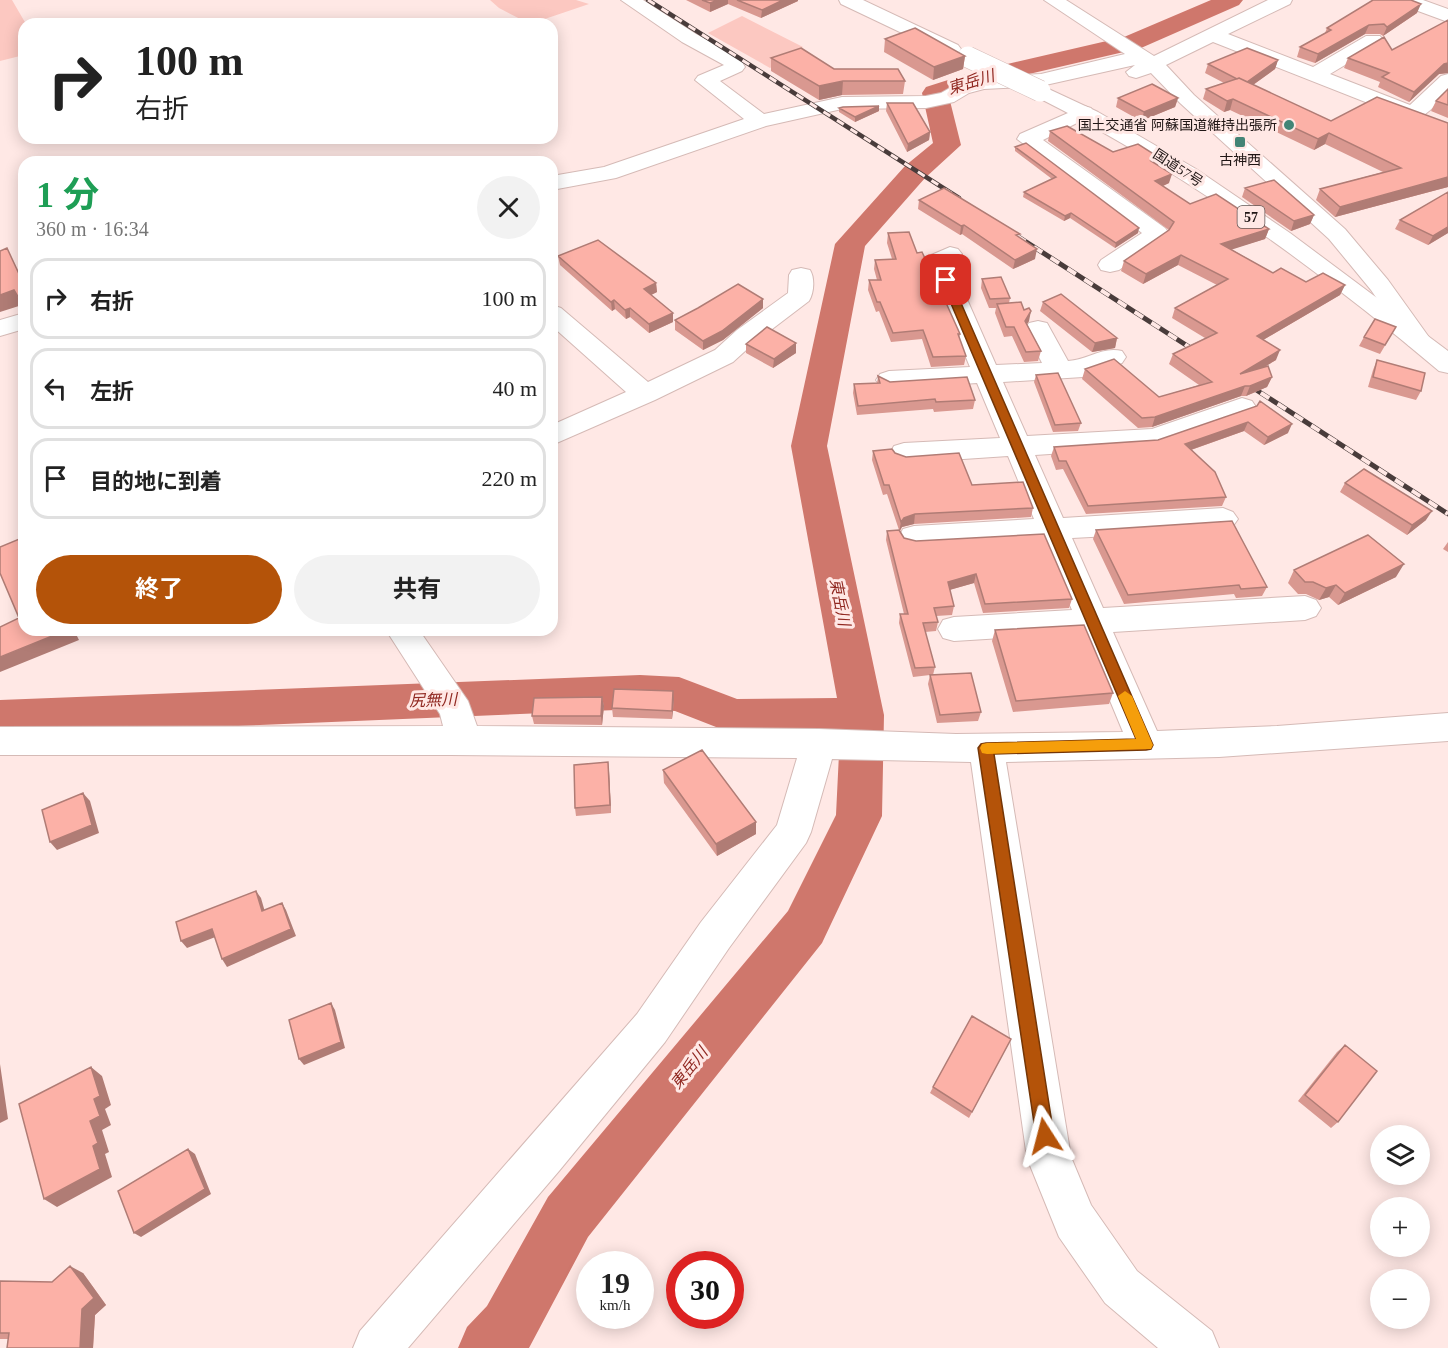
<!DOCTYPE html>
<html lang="ja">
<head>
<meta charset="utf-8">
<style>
	body { margin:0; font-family:"Times New Roman","Noto Sans JP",serif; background:#f2f2f2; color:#222; height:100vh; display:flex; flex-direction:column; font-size:22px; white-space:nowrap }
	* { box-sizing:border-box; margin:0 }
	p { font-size:20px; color:#767676 }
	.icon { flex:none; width:33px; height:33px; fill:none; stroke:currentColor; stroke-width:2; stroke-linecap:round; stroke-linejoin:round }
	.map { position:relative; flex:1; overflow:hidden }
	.details { position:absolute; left:18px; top:156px; width:540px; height:480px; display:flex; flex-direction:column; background:#fff; border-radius:18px; box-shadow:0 3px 15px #0003 }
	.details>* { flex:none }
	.guide { position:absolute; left:18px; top:18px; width:540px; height:126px; border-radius:18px; box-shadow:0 3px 15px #0003; background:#fff; color:#222; overflow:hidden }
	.controls { position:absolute; left:1370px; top:1125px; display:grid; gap:12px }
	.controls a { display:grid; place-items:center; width:60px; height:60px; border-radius:50%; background:#fff; box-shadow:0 3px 15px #0003; font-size:30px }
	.speed { position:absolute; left:576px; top:1251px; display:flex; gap:12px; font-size:30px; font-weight:700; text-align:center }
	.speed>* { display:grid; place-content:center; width:78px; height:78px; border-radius:50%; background:#fff; box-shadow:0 3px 15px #0003; line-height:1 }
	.speed small { font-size:15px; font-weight:400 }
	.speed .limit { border:9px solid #d22; background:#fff; color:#111 }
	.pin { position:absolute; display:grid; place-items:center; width:51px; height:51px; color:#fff; margin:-26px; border-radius:12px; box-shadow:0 3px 9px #0006 }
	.me { position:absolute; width:66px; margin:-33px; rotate:351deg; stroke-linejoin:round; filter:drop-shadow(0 0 4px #0008) }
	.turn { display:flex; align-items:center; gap:21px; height:126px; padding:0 18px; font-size:27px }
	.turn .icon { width:78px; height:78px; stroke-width:2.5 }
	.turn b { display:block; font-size:42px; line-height:51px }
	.round { display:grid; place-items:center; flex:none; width:63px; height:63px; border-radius:32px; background:#f2f2f2 }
	.summary { display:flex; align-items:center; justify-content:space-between; height:102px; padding:0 18px }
	h1 { font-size:36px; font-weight:700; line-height:45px; color:#1e9e55 }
	.action { display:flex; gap:12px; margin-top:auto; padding:12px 18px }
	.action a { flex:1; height:69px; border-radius:36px; background:#b45309; color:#fff; font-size:24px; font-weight:700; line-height:69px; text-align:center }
	.action a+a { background:#f2f2f2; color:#222 }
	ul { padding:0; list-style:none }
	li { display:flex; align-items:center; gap:18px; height:81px; margin:0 12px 9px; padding:0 6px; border:3px solid #e0e0e0; border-radius:18px }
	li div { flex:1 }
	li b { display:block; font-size:22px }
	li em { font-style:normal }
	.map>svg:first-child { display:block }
	.green { fill:#fcc8c1 }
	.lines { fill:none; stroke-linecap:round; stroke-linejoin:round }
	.river { fill:#cf776c; fill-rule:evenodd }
	.minor-casing { stroke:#d5bab6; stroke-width:2 }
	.highway-casing { stroke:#d5bab6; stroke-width:2 }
	.minor { fill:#fff; fill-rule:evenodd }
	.highway { fill:#fff; fill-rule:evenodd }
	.rail-far1-casing { stroke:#493c3b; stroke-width:4.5 }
	.rail-casing { stroke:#493c3b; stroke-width:5 }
	.rail-far1 { stroke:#ffe8e5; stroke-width:3; stroke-dasharray:8; stroke-linecap:butt }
	.rail { stroke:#ffe8e5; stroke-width:4; stroke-dasharray:10; stroke-linecap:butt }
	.highway-bridge-casing { stroke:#d5bab6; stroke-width:22; stroke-linecap:butt }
	.highway-bridge { stroke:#fff; stroke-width:21 }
	.wall { fill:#d99890 }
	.shaded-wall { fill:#b07c75 }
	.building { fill:#fcb1a7; stroke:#b07c75; stroke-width:1.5 }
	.route { fill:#b45309; stroke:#753606; stroke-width:1.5 }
	.slow { fill:#f59e0b }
	.poi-dot { fill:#428577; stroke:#ffe8e5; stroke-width:2 }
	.labels { text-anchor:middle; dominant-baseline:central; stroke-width:6; stroke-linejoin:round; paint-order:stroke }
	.far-poi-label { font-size:14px; fill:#201615; stroke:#ffe8e5; text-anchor:end }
	.far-street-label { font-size:14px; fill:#201615; stroke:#ffe8e5 }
	.shield { fill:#ffe8e5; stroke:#635553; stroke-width:1.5 }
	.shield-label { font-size:14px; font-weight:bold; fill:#201615 }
	.water-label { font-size:16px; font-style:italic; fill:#912922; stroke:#ffe8e5 }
</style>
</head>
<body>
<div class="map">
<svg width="1448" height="1348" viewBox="0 0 1448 1348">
	<rect width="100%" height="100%" fill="#ffe8e5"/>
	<path class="green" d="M0 0H12L26 24H24V55L0 61Z
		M490 0H576L589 4 530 24 499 8Z
		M742 16 803 47 770 68 708 33Z"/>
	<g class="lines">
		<path class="river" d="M1211 0H1243L1239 5 1141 48 990 83 949 97 961 145 925 178 865 246 827 446 884 715 882 816 822 943 588 1237 529 1348H458L467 1327 487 1306 548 1197 788 911 836 815 840 733 734 734 675 711 640 709 0 736V700L640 675 679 677 737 699 837 698 791 446 835 244 905 166 933 143 922 93 926 87 973 72 1124 37Z"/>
		<g class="minor-casing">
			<path id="minor" d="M621 0H643L696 34 739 57 745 67 742 71 720 81 764 114 842 97 926 96 941 93 955 85 983 77 1041 74 1125 54 1044 0H1066L1154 56 1268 0H1292L1290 4 1228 34 1313 67 1366 36H1380L1383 40 1380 44 1330 74 1410 105 1441 76 1448 74V91C1436 103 1424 123 1406 118L1213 42 1166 65 1194 95 1345 229 1388 280 1431 340 1427 346 1418 348 1409 346 1371 290 1329 239 1180 103 1151 73 1136 78 1129 76 1126 72 1135 65 1041 86 984 89 969 93 954 102 926 108 842 109 766 126 616 178 552 190V176L604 167 744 119 695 80 698 76 724 65 682 42Z
				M1397 0H1423L1448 9V22L1399 4Z
				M1084 106 1091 108 1094 112 1091 116 1043 140 1165 228 1169 233 1165 238 1119 270 1110 272 1101 270 1098 265 1101 260 1142 233 1017 139 1020 134Z
				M950 247 958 249 962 254 951 263 996 365 1042 363 1025 329 1029 323 1038 321 1047 323 1068 361C1087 360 1103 346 1122 351L1126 357 1122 363 1083 377 1003 382 1027 436 1152 429 1242 398 1252 401 1256 407 1252 413 1154 447 1035 455 1063 518 1223 508 1233 512 1238 519 1233 526 1223 530 1072 538 1103 608 1305 596 1316 600 1321 608 1316 616 1305 620 1113 632 1157 731 1277 726 1448 713V741L1219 757 1006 762 1071 1157 1091 1205 1137 1271 1212 1331 1219 1348H1158L1105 1303 1059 1237 1027 1158 971 762 832 759 811 832 806 843 729 948 665 1042 559 1171 408 1348H353L360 1331 637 1014 701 922 777 825 797 758 450 755H0V727L443 726 440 714 386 630H419L468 701 477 726 819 729 956 734 1123 732 1082 633 954 641 943 638 938 629 943 620 954 617 1072 610 1043 540 914 548 903 545 899 537 903 529 914 526 1034 519 1008 456 904 463 894 460 890 453 894 446 904 443 1000 438 977 383 889 389 880 386 876 380 880 374 889 371 970 367 926 261 929 256Z
				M801 268 810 270C815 278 814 293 809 301L755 342 733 362 655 400 552 445V425L626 392 552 326V305L561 308 648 382 715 350 737 330 788 293 789 275 792 270Z
				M24 313V329L0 336V320Z"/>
		</g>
		<g class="highway-casing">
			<path id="highway" d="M839 0H863L958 45 961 49 958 53H944L841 4Z
				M1040 85 1098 112 1196 169 1290 233 1448 351V373L1439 371C1316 267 1177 167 1033 95L1030 91 1033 87Z"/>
		</g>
		<use href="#minor" class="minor"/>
		<use href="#highway" class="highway"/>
		<g class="rail-far1-casing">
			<path id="rail-far1" d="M648 0 959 198"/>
		</g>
		<g class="rail-casing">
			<path id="rail" d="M1017 236 1203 356
				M1244 382 1448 514"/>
		</g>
		<use href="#rail-far1" class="rail-far1"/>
		<use href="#rail" class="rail"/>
		<g class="highway-bridge-casing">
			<path id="highway-bridge" d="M968 57 1040 91"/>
		</g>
		<use href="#highway-bridge" class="highway-bridge"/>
	</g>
	<path class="wall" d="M686 0H798V1L761 18 728 4 710 12Z
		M1417 13 1383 36 1380 34H1365L1315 63 1297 57 1300 47 1325 33 1327 28Z
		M1448 20V73L1439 74 1409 102 1378 87 1380 82 1344 68 1348 58 1392 50Z
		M885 39 965 56 963 69 933 80 884 52Z
		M771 58 834 69 905 81 903 94 842 95 819 100 771 71Z
		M1278 60 1275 69 1253 85 1331 121 1448 123V187L1335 217 1316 200 1320 189 1383 172 1325 144 1314 150 1230 110 1224 112 1203 99 1206 89 1224 83 1205 73 1208 64Z
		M1448 89V118L1431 111 1436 101Z
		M1118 98H1178L1175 107 1141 121 1116 107Z
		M887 103 930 132 929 140 907 152 886 111Z
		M839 108 879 111 855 122 839 112Z
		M1050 131 1113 152 1160 158 1158 165 1169 183 1163 186 1190 204 1269 229 1265 239 1231 249 1273 273 1306 282 1345 285 1340 295 1263 340 1276 360 1264 367 1272 377 1267 387 1246 396H1241L1152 427 1138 428 1082 379 1085 369 1159 397 1199 385 1169 364 1173 354 1205 338 1172 318 1175 308 1217 285 1178 265 1143 284 1121 271 1124 261 1169 230 1048 141Z
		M1015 147 1138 233 1115 248 1070 218 1064 221 1023 197 1024 192 1052 179 1015 151Z
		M1245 188 1314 215 1310 224 1291 231 1242 197Z
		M1448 192V233L1428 245 1395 229 1400 220Z
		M919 200 1035 259 1013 269 962 234 960 235 918 209Z
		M888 233 917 253 960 334 959 338 966 356 964 365 931 367 922 339 891 342 879 311 876 312 868 290 869 280H877L874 269 875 260 892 259 887 243Z
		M558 256 656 283 657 292 651 295 673 322 649 333 630 317 626 319 615 309 612 311 560 265Z
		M982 279 1010 298 1009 303 1029 321 1027 324 1041 351 1038 361 1024 362 1012 336 1004 337 995 313 996 308H989L981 288Z
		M763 299V308L723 340 703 350 675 330V320Z
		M1043 302 1117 338 1115 348 1092 352 1040 311Z
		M1396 327 1380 354 1359 346 1364 337Z
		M796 343V353L773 368 746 353V344Z
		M1377 360 1421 391 1416 400 1368 387 1373 370Z
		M1036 375 1081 423 1078 431 1053 432 1034 382Z
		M878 376 890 382 975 400 973 409 934 412 933 409 857 415 853 393 854 384 877 383Z
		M1257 406 1288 433 1264 445 1244 431 1191 450 1226 497 1222 506 1086 514 1063 469 1056 470 1051 456 1054 447 1158 440Z
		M873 451 895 453 972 485 1033 508 1031 517 914 524 902 527 900 531 904 538 1072 599 1069 608 983 613 974 583 949 590 954 606 952 615 936 616 938 622 936 631 925 632 935 667 933 675 981 712 978 721 937 723 928 684 930 675 913 677 899 623 900 614H904L886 540 887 531 899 530 887 494 883 495 872 460Z
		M1345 483 1426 520 1407 535 1340 492Z
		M1096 530 1267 587 1262 596 1236 598 1234 594 1124 604 1093 539Z
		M1448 542V552L1443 549Z
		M1294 570 1396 577 1338 605 1329 597 1319 600 1306 594H1298L1288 583Z
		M995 630 1113 693 1109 704 1013 712 992 641Z
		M602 697 604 706 602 725 534 724 532 716Z
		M674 700 672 719 613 717 612 708Z
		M663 770 756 822V834L717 856 664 783Z
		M609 771 611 813 576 816 575 808Z
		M1011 1039 969 1118 930 1093 933 1087Z
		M1345 1045 1338 1122 1331 1128 1298 1101 1337 1052Z
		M83 1273 106 1305 95 1315 93 1348H7L8 1339H0V1281L52 1282Z"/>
	<path class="shaded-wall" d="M718 0H728V4L710 12V3Z
		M783 0H798V1L761 18 762 10Z
		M1421 4 1417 13 1383 36 1387 27Z
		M1369 25 1365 34 1315 63 1318 54Z
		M965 56 963 69 933 80 934 67Z
		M1278 60 1275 69 1243 92 1246 83Z
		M1448 63V73L1439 74 1409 102 1414 92 1444 64Z
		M843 81 842 95 819 100V86Z
		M1178 98 1175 107 1141 121 1144 112Z
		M1233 99 1230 110 1224 112 1227 101Z
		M879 106V111L855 122V117Z
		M930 132 929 140 907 152 908 144Z
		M1329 133 1325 144 1314 150 1318 139Z
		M1160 158 1157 168 1151 161Z
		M1172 174 1169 183 1152 191 1155 181Z
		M1448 177V187L1335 217 1340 207Z
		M1071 213 1070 218 1064 221 1065 216Z
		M1314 215 1310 224 1291 231 1294 221Z
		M964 225 962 234 960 235 961 226Z
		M1448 227V233L1428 245 1433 236Z
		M1139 228 1138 233 1115 248 1116 243Z
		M1269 229 1265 239 1218 254 1221 244Z
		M1037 249 1035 259 1013 269 1015 260Z
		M1181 255 1178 265 1143 284 1146 274Z
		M554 262 555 272 552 273V263Z
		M656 283 657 292 645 298 644 289Z
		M1345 285 1340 295 1253 346 1257 336Z
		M14 290 22 305 0 312V295Z
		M763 299V308L723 340 703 350V341Z
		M614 300 615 309 612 311 611 302Z
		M630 308V317L626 319 625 310Z
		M1031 311 1029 321 1023 330 1025 321Z
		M673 313V322L649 333V324Z
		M1117 338 1115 348 1092 352 1095 343Z
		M796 343V353L773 368 774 359Z
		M1280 350 1276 360 1236 384 1240 374Z
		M1272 377 1267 387 1246 396 1250 386Z
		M1245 386 1241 396 1152 427 1155 417Z
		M1248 422 1244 431 1182 453 1185 444Z
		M1292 424 1288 433 1264 445 1268 437Z
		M1432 511 1426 520 1407 535 1412 525Z
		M915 514 914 524 902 527 899 532 901 522 904 518Z
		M1404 564 1396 577 1338 605 1345 593Z
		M976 574 974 583 946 591 948 582Z
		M1336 585 1329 597 1319 600 1326 588Z
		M67 630H74L79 640 0 672V657Z
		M673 691 674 700 672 719V711Z
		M602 697 604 706 602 725 601 716Z
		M608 762 609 771 611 813 610 805Z
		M83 793 90 801 99 833 57 850 50 842Z
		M756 822V834L717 856 716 844Z
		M256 891 261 898 267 919 262 911Z
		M282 903 286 910 296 936 227 967 222 959Z
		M212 929 218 936 187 948 181 941Z
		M331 1003 335 1010 345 1048 304 1065 299 1059Z
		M0 1064 8 1119 0 1123Z
		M91 1067 102 1076 111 1105 105 1109 111 1125 102 1130 109 1152 105 1154 112 1177 57 1207 44 1199 93 1146 90 1121 94 1099Z
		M188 1149 195 1154 211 1194 141 1237 134 1233Z
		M70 1266 83 1273 106 1305 95 1315 93 1348H80Z"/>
	<path class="building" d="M702 0H718L710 3Z
		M737 0H783L762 10Z
		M1373 0H1411L1421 4 1387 27 1384 24 1369 25 1318 54 1300 47 1331 30 1327 28Z
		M1448 20V63L1444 64 1414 92 1382 77 1389 73 1348 58 1384 37 1392 50Z
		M915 28 965 56 934 67 885 39Z
		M801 48 834 69H898L905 81H843L819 86 771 58Z
		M1247 48 1278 60 1247 82 1239 78 1237 79 1208 64Z
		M1239 78 1331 121 1377 97 1448 123V177L1340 207 1320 189 1401 168 1329 133 1318 139 1233 99 1227 101 1206 89Z
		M1152 84 1178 98 1144 112 1118 98Z
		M1448 89V105L1436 101Z
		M887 103H913L930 132 908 144Z
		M879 106 855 117 839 108 843 107Z
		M1067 126 1113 152 1138 144 1160 158 1151 161 1172 174 1155 181 1190 204 1216 194 1269 229 1221 244 1273 273 1281 268 1306 282 1323 273 1345 285 1257 336 1280 350 1240 374 1268 366 1272 377 1250 386H1245L1155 417 1142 418 1085 369 1114 359 1159 397 1212 382 1173 354 1217 333 1175 308 1228 279 1181 255 1146 274 1124 261 1169 230 1174 222 1050 131Z
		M1026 143 1139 228 1116 243 1071 213 1065 216 1024 192 1056 177 1015 147Z
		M1274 180 1314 215 1294 221 1245 188Z
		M944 188 1020 234 1016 235 1037 249 1015 260 964 225 961 226 919 200Z
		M1448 192V227L1433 236 1400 220Z
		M909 232 917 253 922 252 947 305 960 334H958L966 356 933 357 923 330 893 333 880 302H877L869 280H881L875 260 896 259 888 233Z
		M598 240 656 283 644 289 673 313 649 324 630 308 625 310 614 300 611 302 558 256Z
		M7 248 20 276 24 274V307L14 290 0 295V251Z
		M1001 277 1010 298 990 299 982 279Z
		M738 284 763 299 722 331 703 341 675 320 698 308Z
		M1061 294 1117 338 1095 343 1043 302Z
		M1021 302 1024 310 1029 308 1031 311 1025 321 1041 351 1026 352 1014 327H1006L997 304Z
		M1375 319 1396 327 1385 345 1364 337Z
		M767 327 796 343 774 359 746 344Z
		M1377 360 1425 373 1421 391 1373 377Z
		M1058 373 1081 423 1055 425 1036 375Z
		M878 376 890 382 967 377 975 400 936 402 935 399 858 406 854 384 880 383Z
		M1260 401 1292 424 1268 437 1248 422 1185 444 1215 472 1226 497 1088 506 1066 461H1059L1054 447 1158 440 1257 406Z
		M892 449 895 453 906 457 959 453 972 485 1023 482 1033 508 915 514 904 518 901 522 889 485H884L873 451Z
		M1364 469 1432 511 1412 525 1345 483Z
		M1232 521 1267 587 1241 589 1239 585 1128 595 1096 530Z
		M899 530 904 538 916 541 1044 534 1072 599 985 604 976 574 948 582 954 606 934 608 938 622 923 623 935 667 915 668 900 614H908L887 531Z
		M1368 535 1404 564 1345 593 1336 585 1326 588 1313 582H1305L1294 570Z
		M24 537V630H67L0 657V627L19 618 0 573V547Z
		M1084 625 1113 693 1016 701 995 630Z
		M971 673 981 712 940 715 930 675Z
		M614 689 673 691 672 711 612 708Z
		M602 697 601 716H532L534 698Z
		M702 750 756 822 716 844 663 770Z
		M608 762 610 805 575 808 574 765Z
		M83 793 92 825 50 842 42 810Z
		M256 891 262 911 282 903 291 929 222 959 212 929 181 941 176 922Z
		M331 1003 341 1042 299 1059 289 1020Z
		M972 1016 1011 1039 972 1112 933 1087Z
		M1345 1045 1377 1071 1338 1122 1305 1095Z
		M91 1067 100 1096 94 1099 100 1116 90 1121 98 1143 93 1146 100 1169 44 1199 19 1104Z
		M188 1149 205 1189 134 1233 118 1191Z
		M70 1266 94 1298 82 1309 80 1348H7L9 1333H0V1281L52 1282Z"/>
	<path class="route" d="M942 277 951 280 1153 745 1151 749 1146 750 994 754 1054 1136 1051 1142 1045 1145 1039 1142 1036 1136 978 748 981 744 986 743 1136 739 941 280Z"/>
	<path class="slow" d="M1125 691 1132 696 1153 745 1151 749 987 754 982 753 980 748 982 744 987 743 1136 739 1118 696Z"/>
	<g class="poi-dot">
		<circle cx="1289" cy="125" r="6"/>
		<rect x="1234" y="136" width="12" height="12" rx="3"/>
	</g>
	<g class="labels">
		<g class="far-poi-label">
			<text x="1277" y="125">国土交通省 阿蘇国道維持出張所</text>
			<text x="1240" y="160" text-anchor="middle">古神西</text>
		</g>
		<g class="far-street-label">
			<text transform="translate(1178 168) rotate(33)">国道57号</text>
		</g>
		<rect class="shield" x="1237.5" y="206" width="27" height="22" rx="4.5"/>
		<g class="shield-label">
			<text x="1251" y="217">57</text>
		</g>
		<g class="water-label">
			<text transform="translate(971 82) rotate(-17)">東岳川</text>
			<text transform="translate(840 602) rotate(79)">東岳川</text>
			<text transform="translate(433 700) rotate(-2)">尻無川</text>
			<text transform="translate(689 1068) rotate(-51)">東岳川</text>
		</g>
	</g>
</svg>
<div class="controls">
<a><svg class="icon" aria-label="layers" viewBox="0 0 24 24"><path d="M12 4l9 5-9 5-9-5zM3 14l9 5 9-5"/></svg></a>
<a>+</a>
<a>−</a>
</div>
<div class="speed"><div>19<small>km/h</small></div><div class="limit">30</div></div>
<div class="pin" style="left:946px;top:280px;background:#d93025"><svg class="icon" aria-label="arrive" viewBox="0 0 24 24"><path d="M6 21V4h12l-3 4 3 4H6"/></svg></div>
<svg class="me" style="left:1045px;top:1136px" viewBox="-20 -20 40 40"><path d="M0-17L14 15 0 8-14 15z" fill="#b45309" stroke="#fff" stroke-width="4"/></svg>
<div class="guide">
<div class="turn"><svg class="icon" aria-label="right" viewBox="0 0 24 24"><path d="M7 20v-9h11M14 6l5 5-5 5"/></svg><div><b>100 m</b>右折</div></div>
</div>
<section class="details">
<div class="summary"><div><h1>1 分</h1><p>360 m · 16:34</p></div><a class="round"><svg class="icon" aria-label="close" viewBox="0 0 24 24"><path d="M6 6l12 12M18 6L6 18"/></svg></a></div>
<ul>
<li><svg class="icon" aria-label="right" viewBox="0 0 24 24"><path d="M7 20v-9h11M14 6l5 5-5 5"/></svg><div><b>右折</b></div><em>100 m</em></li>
<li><svg class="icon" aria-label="left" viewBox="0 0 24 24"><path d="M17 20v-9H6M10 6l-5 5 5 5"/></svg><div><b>左折</b></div><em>40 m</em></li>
<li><svg class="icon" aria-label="arrive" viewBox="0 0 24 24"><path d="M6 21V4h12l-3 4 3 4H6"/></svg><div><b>目的地に到着</b></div><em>220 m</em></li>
</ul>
<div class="action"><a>終了</a><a>共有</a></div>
</section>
</div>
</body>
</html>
